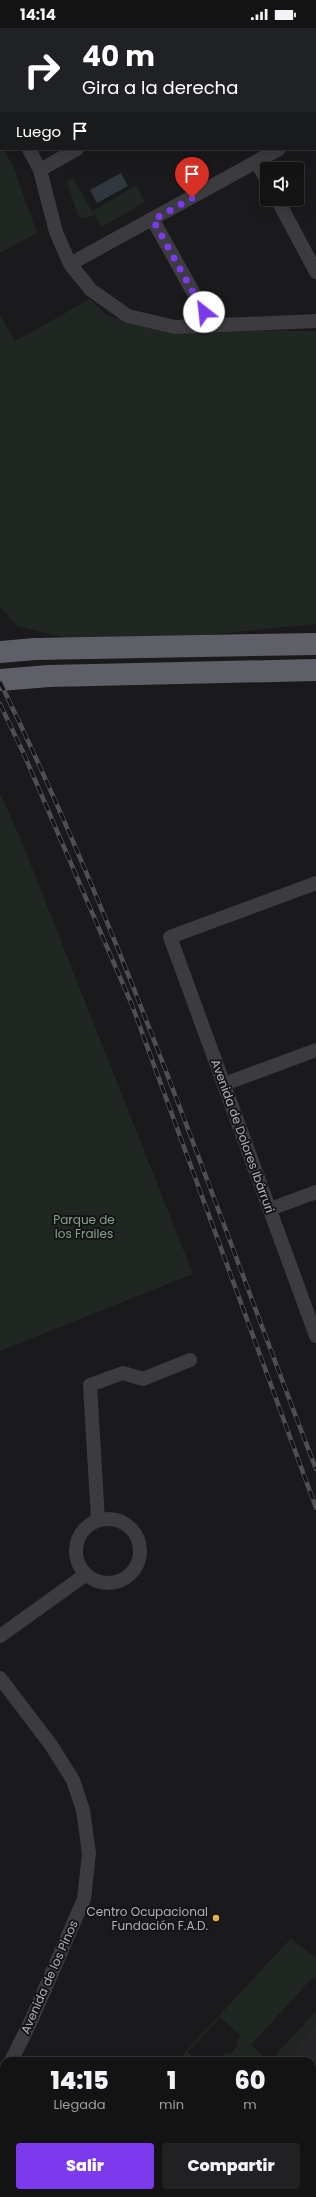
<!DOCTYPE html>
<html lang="es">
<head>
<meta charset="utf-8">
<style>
	body { margin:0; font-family:Poppins,sans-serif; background:#212022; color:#f1f3f6; height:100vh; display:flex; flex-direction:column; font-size:15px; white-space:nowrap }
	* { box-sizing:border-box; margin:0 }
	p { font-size:13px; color:#9d9ea0 }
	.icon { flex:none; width:22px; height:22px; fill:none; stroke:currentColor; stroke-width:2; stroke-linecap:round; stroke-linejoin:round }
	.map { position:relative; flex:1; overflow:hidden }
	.sheet { position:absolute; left:0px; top:2029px; width:316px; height:140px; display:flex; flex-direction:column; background:#141314; border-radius:12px 12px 0 0; box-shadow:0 4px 16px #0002,0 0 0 1px #333234 }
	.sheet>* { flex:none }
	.top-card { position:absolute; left:0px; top:0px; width:316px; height:122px; box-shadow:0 4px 16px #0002,0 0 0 1px #333234; background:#202124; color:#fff; overflow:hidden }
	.controls { position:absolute; left:260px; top:134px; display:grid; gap:8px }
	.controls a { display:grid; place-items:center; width:44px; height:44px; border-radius:4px; background:#141314; box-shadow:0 4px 16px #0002,0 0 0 1px #333234; font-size:20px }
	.pin { position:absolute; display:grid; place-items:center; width:34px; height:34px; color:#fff; margin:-41px -17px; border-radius:50% 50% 50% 0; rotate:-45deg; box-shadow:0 0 4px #0007 }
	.pin .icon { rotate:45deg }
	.me { position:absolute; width:44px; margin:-22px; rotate:331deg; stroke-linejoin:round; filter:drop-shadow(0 0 3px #0008) }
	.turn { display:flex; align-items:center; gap:14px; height:84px; padding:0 16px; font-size:18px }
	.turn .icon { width:52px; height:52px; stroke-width:2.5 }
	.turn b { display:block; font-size:28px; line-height:34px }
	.then { display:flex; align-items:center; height:38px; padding:0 16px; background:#0003; gap:8px; font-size:15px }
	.eta { display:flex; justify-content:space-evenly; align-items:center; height:68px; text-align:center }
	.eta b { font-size:24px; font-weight:800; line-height:28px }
	.primary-button { display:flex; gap:8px; margin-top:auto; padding:8px 16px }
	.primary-button a { flex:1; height:46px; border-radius:4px; background:#7c3aed; color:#fff; font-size:16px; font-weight:800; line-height:46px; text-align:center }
	.primary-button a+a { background:#212022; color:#f1f3f6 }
	.status { display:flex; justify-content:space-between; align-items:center; height:28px; padding:0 20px; background:#141314; direction:ltr }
	.status svg { height:11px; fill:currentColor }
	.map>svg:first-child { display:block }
	.built { fill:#262628 }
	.green { fill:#202621 }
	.water { fill:#31373e }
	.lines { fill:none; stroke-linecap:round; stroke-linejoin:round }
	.minor { stroke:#3b3b40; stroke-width:14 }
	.trunk { stroke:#5f6067; stroke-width:22 }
	.rail-casing { stroke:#4e4f55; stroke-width:4.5 }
	.rail { stroke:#151416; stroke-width:3; stroke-dasharray:9; stroke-linecap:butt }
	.route { stroke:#7c3aed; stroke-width:7; stroke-dasharray:0 12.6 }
	.poi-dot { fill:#deb44f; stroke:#151416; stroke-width:1.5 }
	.labels { text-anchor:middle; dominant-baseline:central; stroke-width:4; stroke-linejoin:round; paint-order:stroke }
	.street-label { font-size:12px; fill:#adb0b9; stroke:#151416 }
	.park-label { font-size:12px; fill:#87a28a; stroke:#151416 }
	.poi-label { font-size:12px; fill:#adb0b9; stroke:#151416; text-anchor:end }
</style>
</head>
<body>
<div class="status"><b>14:14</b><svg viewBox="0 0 49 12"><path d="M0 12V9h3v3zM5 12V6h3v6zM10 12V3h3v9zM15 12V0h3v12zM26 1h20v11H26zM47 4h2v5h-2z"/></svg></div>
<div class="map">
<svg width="316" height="2169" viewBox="0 0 316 2169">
	<rect width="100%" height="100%" fill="#1a191b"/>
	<path class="built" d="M316 1998V2169H171L168 2165H312V2033H284Z"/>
	<path class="green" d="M0 114 1 121H4L14 140 37 205 0 225Z
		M73 150 95 188 79 190 67 154Z
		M136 157 145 174 102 199 93 183Z
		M90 271 106 287 158 302 316 303V596L98 618 17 598 0 579V286L15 313Z
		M0 765 21 812 193 1246 0 1323Z
		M291 1910 316 1930V1951L313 1949 251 2017 269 2033H219L227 2024 230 2026 238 2017 236 2014 241 2008 220 1989 188 2024 197 2033H177Z
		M316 1983V1998L284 2033H270Z"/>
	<path class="water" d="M121 145 128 158 97 175 90 162Z"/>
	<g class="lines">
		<path class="minor" d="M54 0V1
			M262 0V1
			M292 1 294 0
			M0 67 1 69
			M315 94 316 96
			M29 121 40 142 56 204 70 236 91 262 128 288 175 299 316 293
			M257 134 267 153
			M40 142 77 121
			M277 171 316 244
			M153 192 212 298
			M70 236 279 121
			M316 855 170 909 316 1308
			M224 1056 316 1022
			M270 1181 316 1164
			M76 1523a32 32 0 1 1 64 0a32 32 0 1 1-64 0Z
			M98 1492 90 1357 123 1345 143 1351 190 1332
			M0 1608 85 1547
			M0 1650 51 1717 73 1752 83 1782 89 1825 84 1871 31 1993 11 2033
			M0 2053 4 2046"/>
		<path class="trunk" d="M0 624 35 621 316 616
			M0 652 49 648 316 642"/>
		<g class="rail-casing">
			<path id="rail" d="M0 654C124 908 214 1177 316 1441
				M0 676 23 724 132 977 316 1480"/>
		</g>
		<use href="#rail" class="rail"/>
	</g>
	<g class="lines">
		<path class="route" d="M192 170 153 192 204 284"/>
	</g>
	<circle class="poi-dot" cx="216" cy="1890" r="4"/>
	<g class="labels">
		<g class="street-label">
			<text transform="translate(243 1108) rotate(70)">Avenida de Dolores Ibárruri</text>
			<text transform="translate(49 1949) rotate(-66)">Avenida de los Pinos</text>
		</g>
		<g class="park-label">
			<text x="84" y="1191">Parque de<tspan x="84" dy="14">los Frailes</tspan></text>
		</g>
		<g class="poi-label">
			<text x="208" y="1883">Centro Ocupacional<tspan x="208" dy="14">Fundación F.A.D.</tspan></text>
		</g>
	</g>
</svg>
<div class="controls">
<a><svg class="icon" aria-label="sound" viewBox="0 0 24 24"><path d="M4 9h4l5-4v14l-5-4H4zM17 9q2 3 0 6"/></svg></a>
</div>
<div class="pin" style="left:192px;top:170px;background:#d93025"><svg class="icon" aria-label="arrive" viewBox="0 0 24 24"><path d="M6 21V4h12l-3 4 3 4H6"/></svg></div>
<svg class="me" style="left:204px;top:284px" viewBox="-20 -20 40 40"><circle r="19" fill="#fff"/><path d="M0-13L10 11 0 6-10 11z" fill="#7c3aed"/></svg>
<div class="top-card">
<div class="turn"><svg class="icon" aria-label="right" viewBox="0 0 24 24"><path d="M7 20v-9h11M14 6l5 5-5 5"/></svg><div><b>40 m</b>Gira a la derecha</div></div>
<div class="then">Luego<svg class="icon" aria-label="arrive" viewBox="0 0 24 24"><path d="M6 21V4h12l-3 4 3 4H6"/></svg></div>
</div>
<section class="sheet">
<div class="eta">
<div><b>14:15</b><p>Llegada</p></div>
<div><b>1</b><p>min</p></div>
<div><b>60</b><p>m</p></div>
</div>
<div class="primary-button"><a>Salir</a><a>Compartir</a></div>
</section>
</div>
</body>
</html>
